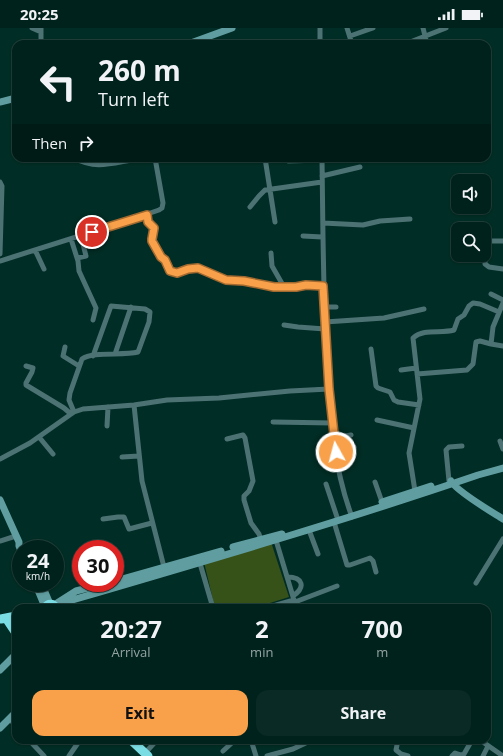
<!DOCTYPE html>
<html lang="en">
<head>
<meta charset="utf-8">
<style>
	body { margin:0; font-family:"Open Sans",sans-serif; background:#0a2a25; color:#f1f3f6; height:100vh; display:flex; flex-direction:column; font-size:15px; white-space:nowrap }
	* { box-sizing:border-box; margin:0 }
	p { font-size:13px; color:#95a4a3 }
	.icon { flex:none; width:22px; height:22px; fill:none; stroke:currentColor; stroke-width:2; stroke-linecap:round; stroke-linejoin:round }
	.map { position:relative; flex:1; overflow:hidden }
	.panel { position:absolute; left:12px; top:576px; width:479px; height:140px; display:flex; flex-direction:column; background:#00221c; border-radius:12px; box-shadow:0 1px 3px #0004,0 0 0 1px #223f3b }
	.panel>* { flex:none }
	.top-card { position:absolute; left:12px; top:12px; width:479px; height:122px; border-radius:12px; box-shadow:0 1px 3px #0004,0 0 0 1px #223f3b; background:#00221c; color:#f1f3f6; overflow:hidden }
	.buttons { position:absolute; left:451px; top:146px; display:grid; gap:8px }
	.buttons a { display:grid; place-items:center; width:40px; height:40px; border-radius:8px; background:#00221c; box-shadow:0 1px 3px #0004,0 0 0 1px #223f3b; font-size:20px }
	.speed { position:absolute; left:12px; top:512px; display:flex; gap:8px; font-size:20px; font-weight:700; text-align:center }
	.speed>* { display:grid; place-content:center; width:52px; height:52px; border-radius:50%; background:#00221c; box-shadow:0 1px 3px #0004,0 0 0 1px #223f3b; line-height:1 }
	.speed small { font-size:10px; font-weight:400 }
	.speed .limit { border:6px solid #d22; background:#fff; color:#111 }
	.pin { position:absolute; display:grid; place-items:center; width:34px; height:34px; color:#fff; margin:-17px; border:2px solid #fff; border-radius:50%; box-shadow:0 1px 4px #0007 }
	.me { position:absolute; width:44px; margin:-22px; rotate:353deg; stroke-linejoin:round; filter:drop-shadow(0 0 3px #0008) }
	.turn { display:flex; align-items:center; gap:14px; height:84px; padding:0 20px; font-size:18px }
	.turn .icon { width:52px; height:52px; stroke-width:2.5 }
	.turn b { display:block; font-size:28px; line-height:34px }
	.then { display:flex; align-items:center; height:38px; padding:0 20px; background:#0003; gap:8px; font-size:15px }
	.eta { display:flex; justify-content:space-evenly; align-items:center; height:68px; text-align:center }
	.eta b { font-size:24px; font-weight:700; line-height:28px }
	.primary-button { display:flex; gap:8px; margin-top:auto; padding:8px 20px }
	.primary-button a { flex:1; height:46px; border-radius:12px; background:#f8a14a; color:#111; font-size:16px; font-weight:700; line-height:46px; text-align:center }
	.primary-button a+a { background:#0a2a25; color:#f1f3f6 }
	.status { display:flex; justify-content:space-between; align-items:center; height:28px; padding:0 20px; background:#00221c; direction:ltr }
	.status svg { height:11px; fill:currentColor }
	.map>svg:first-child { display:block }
	.green { fill:#375219 }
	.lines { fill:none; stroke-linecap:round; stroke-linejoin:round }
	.street { stroke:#4c7274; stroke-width:5 }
	.secondary { stroke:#609da0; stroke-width:7 }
	.highway { stroke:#7adde3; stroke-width:9 }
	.route-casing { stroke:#a16930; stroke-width:10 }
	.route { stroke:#f8a14a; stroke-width:7 }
</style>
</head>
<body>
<div class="status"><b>20:25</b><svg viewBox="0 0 49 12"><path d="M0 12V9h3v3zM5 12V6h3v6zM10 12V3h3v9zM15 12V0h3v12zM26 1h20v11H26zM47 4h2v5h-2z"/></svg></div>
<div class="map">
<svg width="503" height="728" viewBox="0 0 503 728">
	<rect width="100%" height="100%" fill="#002d25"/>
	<path class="green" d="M271 514 289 569 254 580H215L204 534Z"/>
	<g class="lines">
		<path class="street" d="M32 0 41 4
			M320 0V16
			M347 0 352 16
			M423 0 427 16
			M209 8 210 16
			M350 8 373 0
			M41 16V0
			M405 16 446 0
			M74 130C95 141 109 136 131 132 138 130 146 130 153 130
			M265 130 275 194
			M322 130C323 200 323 270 327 339 330 390 334 441 352 489
			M288 133 322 132
			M322 148 360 139
			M0 154 2 158 0 226
			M250 179 259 168 265 162 322 154
			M147 187 148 194 154 200 151 211 152 213 161 229 165 232 171 243 177 245 188 241H198L226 252 244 253 274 259H296L306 257 323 258
			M323 195 363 197 380 193 410 191
			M303 208 322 209
			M71 211 78 233 79 243 96 280 93 292
			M503 213H487L486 216 485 236 489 239 503 241
			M35 222 44 241
			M271 225 272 238 284 259
			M77 230 86 228 81 208
			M0 233 127 193 159 182 162 180 163 175 155 130
			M491 266 503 272
			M503 275 493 299 491 316 503 318
			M324 279H336
			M325 294 384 290 424 281
			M284 297 298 299 325 301
			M65 319 63 328 79 338
			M371 321 376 358 378 360 390 364 394 372 398 374 419 377
			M115 326 131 279
			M26 338 33 340 32 344 26 355V357L64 380 71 386
			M401 342 416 340
			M417 346 467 342 473 336 476 314 480 313 491 316
			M134 377 142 453 164 539
			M74 384 69 372 70 365 82 331C93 323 123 328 138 324L149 294 150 284 145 281 111 278 93 328
			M377 392 414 400
			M273 394 332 395
			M107 398 108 379
			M39 409 53 426
			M334 410 351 407
			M227 411 243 407 245 410 253 453 249 463 244 468V472L251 495 259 506 261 512
			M500 413 503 421
			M336 424 354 419
			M122 429 139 428
			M0 431 30 415 74 384 83 381 134 377 167 372 219 370 290 363 329 361
			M449 453 446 422 449 419 462 418
			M375 454 382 474
			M326 456 337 489
			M415 463 409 425 420 371 413 310C424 300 441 306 454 302L458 291 464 287 469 278 473 275 480 276 499 284
			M103 491 118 489H124L129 501 152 495
			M334 494 347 537H350L370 530 373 533 376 544
			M309 502 318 526
			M275 509 294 572 299 580
			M0 513 16 508
			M199 532 213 580
			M287 549C303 549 306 559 293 568
			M476 555 503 511
			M295 574 337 558
			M266 580 294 572
			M10 691 16 698
			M29 712 44 728
			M251 712 256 728
			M398 712 396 722 401 726 408 728
			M480 712 503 728
			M223 723 235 712
			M145 725 157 712
			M69 728 80 712
			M267 728 293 721 312 712
			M452 728 455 725 461 727 464 726 472 712
			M483 728 488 718"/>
		<path class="secondary" d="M188 16 232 0
			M0 74 16 70
			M451 453C456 463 492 484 503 491
			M0 472 19 514V518L21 523
			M382 474 431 458
			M233 519 282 506
			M115 553 221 523
			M35 555 45 579
			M41 555 50 576
			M54 577 76 563 107 555
			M61 580 69 573C206 533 343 493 478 447L503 440
			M0 642 16 626
			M0 700 16 684"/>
		<path class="highway" d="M45 580C48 575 53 575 56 580
			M6 590 16 605
			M1 591 16 588
			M131 712 148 728"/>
	</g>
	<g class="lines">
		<g class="route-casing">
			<path id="route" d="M92 204 147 187 148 194 154 200 152 211V213L161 229 165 232 170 243 177 245 188 241 198 240 226 252 244 253 274 259H296L306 257 323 258 329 361 336 424"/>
		</g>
		<use href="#route" class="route"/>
	</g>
</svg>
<div class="buttons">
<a><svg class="icon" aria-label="sound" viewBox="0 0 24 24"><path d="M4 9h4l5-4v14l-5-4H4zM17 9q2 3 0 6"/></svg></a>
<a><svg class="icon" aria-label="search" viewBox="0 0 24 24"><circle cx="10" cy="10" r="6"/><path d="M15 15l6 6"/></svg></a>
</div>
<div class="speed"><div>24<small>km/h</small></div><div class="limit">30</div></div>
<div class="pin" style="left:92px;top:204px;background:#d93025"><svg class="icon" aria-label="arrive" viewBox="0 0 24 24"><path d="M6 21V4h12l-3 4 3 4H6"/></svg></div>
<svg class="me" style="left:336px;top:424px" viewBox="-20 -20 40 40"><circle r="17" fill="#f8a14a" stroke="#fff" stroke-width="3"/><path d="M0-11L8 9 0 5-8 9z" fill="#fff"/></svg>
<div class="top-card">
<div class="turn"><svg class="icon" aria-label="left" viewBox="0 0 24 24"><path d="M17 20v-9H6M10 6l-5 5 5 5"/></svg><div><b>260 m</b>Turn left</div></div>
<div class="then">Then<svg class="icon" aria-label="right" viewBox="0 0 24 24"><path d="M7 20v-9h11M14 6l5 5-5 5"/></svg></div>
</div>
<section class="panel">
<div class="eta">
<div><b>20:27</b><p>Arrival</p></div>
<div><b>2</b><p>min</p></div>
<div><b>700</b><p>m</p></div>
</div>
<div class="primary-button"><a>Exit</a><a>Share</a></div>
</section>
</div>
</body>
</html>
